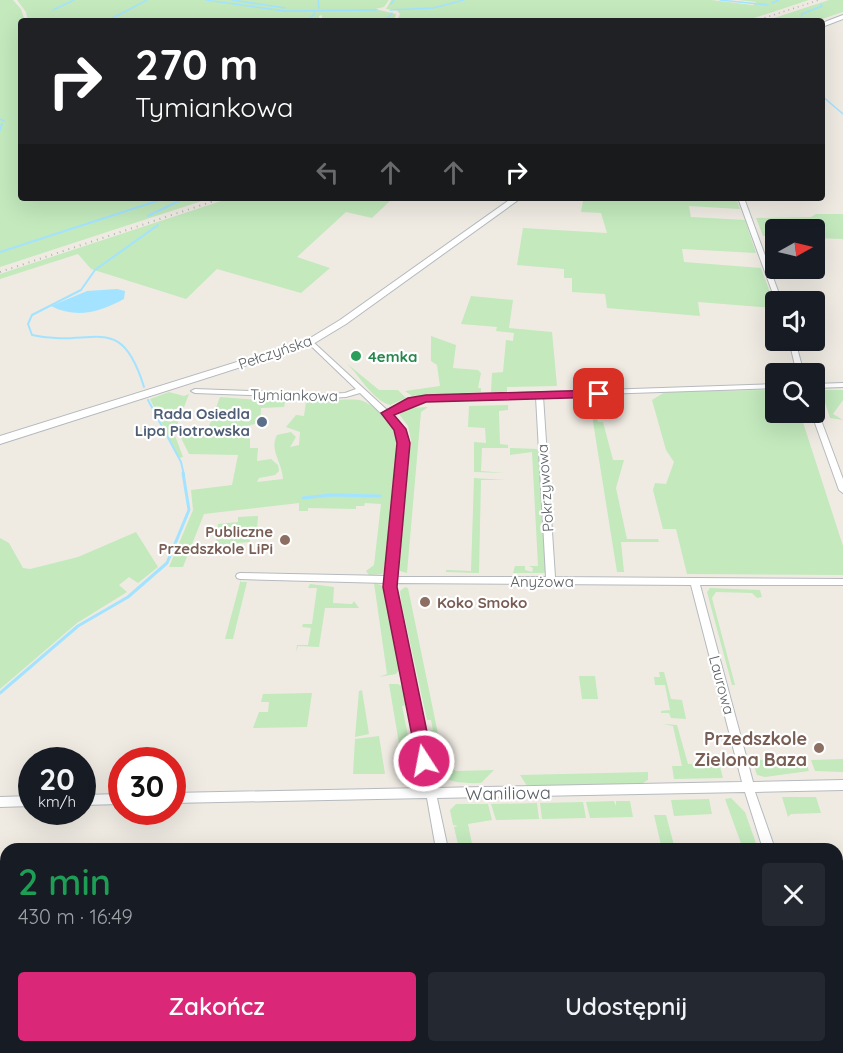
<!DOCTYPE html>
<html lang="pl">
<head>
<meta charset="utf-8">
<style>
	body { margin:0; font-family:Quicksand,sans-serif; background:#242831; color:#f1f3f6; height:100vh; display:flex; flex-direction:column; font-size:22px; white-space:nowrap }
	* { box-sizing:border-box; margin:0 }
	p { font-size:20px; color:#9ea1a6 }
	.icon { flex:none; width:33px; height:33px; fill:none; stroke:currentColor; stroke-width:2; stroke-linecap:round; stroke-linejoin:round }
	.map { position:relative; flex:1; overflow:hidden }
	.side { position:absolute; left:0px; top:843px; width:843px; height:210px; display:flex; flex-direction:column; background:#171b24; border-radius:18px 18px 0 0; box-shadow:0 6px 24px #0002 }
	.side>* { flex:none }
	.guide { position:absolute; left:18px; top:18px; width:807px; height:183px; border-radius:6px; box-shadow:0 6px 24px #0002; background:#202124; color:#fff; overflow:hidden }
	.needle { width:39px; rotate:82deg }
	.controls { position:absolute; left:765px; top:219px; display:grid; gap:12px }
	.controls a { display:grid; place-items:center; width:60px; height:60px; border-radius:6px; background:#171b24; box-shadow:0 6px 24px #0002; font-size:30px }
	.speed { position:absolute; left:18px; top:747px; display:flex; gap:12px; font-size:30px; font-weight:700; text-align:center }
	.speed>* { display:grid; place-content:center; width:78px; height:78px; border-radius:50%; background:#171b24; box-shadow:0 6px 24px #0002; line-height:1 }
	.speed small { font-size:15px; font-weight:400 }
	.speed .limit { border:9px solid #d22; background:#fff; color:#111 }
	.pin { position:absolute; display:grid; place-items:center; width:51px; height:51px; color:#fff; margin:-26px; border-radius:12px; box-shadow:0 3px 9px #0006 }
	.me { position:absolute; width:66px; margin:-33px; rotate:349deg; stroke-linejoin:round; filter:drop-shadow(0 0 4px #0008) }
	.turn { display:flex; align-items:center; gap:21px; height:126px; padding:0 18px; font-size:27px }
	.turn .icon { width:78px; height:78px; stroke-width:2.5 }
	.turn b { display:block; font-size:42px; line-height:51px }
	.lanes { display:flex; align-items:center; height:57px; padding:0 18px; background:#0003; justify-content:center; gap:30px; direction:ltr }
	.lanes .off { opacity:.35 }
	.round { display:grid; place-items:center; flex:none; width:63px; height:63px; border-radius:6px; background:#242831 }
	.overview { display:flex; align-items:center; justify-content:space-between; height:102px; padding:0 18px }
	h1 { font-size:36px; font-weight:600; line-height:45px; color:#1e9e55 }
	.action { display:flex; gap:12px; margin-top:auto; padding:12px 18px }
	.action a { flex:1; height:69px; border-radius:6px; background:#db2777; color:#fff; font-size:24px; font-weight:600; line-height:69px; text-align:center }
	.action a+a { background:#242831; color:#f1f3f6 }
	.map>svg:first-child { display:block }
	.green { fill:#c3e9bd }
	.water { fill:#a3e3ff }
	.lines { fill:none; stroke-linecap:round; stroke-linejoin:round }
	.stream-far2 { stroke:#a3e3ff; stroke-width:1.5 }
	.stream-far1 { stroke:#a3e3ff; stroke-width:2 }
	.stream { stroke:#a3e3ff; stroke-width:3 }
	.minor-casing { stroke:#b6babe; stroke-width:2 }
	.secondary-casing { stroke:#b4b9be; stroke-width:2 }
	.minor { fill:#fff; fill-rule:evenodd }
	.secondary { fill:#fff; fill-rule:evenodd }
	.rail-far1 { stroke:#b4b5b6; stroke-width:1.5; stroke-dasharray:1 4; stroke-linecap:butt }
	.rail { stroke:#b4b5b6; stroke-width:2; stroke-dasharray:1 5; stroke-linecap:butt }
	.route { fill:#db2777; stroke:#8e194d; stroke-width:1.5 }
	.leisure-dot { fill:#2e9e5b; stroke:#fff; stroke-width:2 }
	.service-dot { fill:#5c6f8a; stroke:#fff; stroke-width:2 }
	.education-dot { fill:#8d6e63; stroke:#fff; stroke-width:2 }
	.labels { text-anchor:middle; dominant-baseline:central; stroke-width:4.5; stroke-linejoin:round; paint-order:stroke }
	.street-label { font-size:15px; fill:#5b6165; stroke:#fff }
	.leisure-label { font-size:15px; font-weight:bold; fill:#27864d; stroke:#fff; text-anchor:start }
	.service-label { font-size:15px; font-weight:bold; fill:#4e5e75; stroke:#fff; text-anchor:end }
	.education-label { font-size:15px; font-weight:bold; fill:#785e54; stroke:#fff; text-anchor:end }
	.near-education-label { font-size:18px; font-weight:bold; fill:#785e54; stroke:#fff; text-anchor:end }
	.near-street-label { font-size:18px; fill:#5b6165; stroke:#fff }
</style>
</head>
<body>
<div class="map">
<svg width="843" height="1053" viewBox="0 0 843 1053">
	<rect width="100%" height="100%" fill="#efebe3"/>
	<path class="green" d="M0 0H13L21 9 25 21H21V198H211L0 267Z
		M17 0H389L384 7 375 9 396 14 394 21H322V15L319 16V21H28L26 12Z
		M391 0H711L753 5 756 2 738 0H809L745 21H397L400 14 396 9H386Z
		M829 0H843V12L816 21H765Z
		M230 198H393L372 218 346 212 297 257 330 268 301 293 217 269 186 299 91 269 78 254 0 279V274Z
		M572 198H736L740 209 689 206 691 217 745 220 756 253 682 249 684 262 761 268 774 303 773 308 698 302 700 316 607 308 605 294 572 292V278H564V269L517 265 523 228 607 233 601 213 581 212 583 201Z
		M816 214H843V239L815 238 814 230H776L775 236H763L756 218 811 217Z
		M471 296 513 300 509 328 552 332 557 386 507 387V392H491L492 373 503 372 506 340 513 341 514 333 496 331 497 327 461 324Z
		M431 336 456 345 453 368 478 370 481 373 478 388H481V392L412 396 405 391 440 386 437 365 431 361Z
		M345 362 379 390H398L406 398 390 405C371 399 360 375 345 362Z
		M769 390 775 394 776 412 800 413 843 546V575L687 574 676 529H663L653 490 655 483 666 484 674 462 666 450 652 400 665 392Z
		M821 390H843V400L833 414 843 420 830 418Z
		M169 392 184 396 189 394 174 433 183 457 179 458 150 399Z
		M220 397 285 402 284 407 261 408 260 423 250 425 245 430 250 439V448H258L257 461 271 459 278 465 279 471 275 475 259 478 257 482 283 479C282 462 269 450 277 435L291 432 296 437 290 447 299 445 300 432 286 427 296 415 304 416 306 402C318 402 354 397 363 401 383 410 399 428 398 452L385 569 382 574 369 575 366 571 374 565 381 504 365 503 364 506H356V509L308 508V511H299V503L204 514 183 567H169L193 510 191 490 232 485 238 455 189 454 180 436 182 428 208 429Z
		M590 403H593L598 422H603L613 460H624L616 488 627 539H658L659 542H621L624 572H617Z
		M508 405V410L499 411V414L500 444 508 445V448H482L481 471 505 473 474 472V442L486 443 485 428 468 427 469 406Z
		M428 407 421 412 407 573 400 571 399 565 411 440 408 426 399 414 408 408Z
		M510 448 539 449 547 573H513L515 566H525V570L532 572 533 568 529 566H538L532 452 510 455Z
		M474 478 505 480H481L479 573 446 572V570L471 571Z
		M258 516 257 529 250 530V542L237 543V550L215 552 218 524 238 522V517Z
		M136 532 158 567 138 583 129 577 119 585 127 592 77 623 0 689V538L9 543 23 568 30 569 78 557Z
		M241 579V582H247L233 639H225Z
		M374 583 381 585 385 590 400 668 396 674 379 677 387 674Z
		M310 584 334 587 333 603 352 604 354 601 359 608H325L319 647 298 646 296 652 297 645H308L311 628 302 627 303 624H312L317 588H308Z
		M405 587 408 588 444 763 456 771 494 770 481 783C434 785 438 772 429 731L433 730 431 720H427L401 601 400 591Z
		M710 588 760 590 762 597 757 598 752 593 716 592 712 598 735 685H732L707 592Z
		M659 672H664L671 699 682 700 686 719 671 718 669 713H661V711L670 710 665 685H655L654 677H660Z
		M579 676H595L598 699H582Z
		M389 684H398L404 688 407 705 402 706 410 746 406 747 409 761 412 762 403 767Z
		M362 690 369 734 355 737 359 691Z
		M312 693 307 727 253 728 259 712H268L269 702H261L263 694Z
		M663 724 677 725 688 764 719 763 723 778 674 779 672 766H682L673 726Z
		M379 736 385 774H353L355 739Z
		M805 759 809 771 765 777 757 775 753 763 754 760Z
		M843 759V772L815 771 811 760Z
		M648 772V780L641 784 527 786 520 775Z
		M782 797H816L821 813 791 814 788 817Z
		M731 798 745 812 758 849H743L725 799Z
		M709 799 712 814 674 816 671 800Z
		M614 801 616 806V801H630L633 817 590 818 586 802Z
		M583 802 586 818 542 819 540 803Z
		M537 803 539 819 496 820 491 804Z
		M456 804H488L492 820 468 824 473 849H459L454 827 458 826 453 825 450 810Z
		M654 815H666L675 849H662Z
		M738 1047H800L801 1052 740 1053Z"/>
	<path class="water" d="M117 289 125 291 124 299C100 312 76 319 51 306L87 291Z"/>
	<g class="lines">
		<path class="stream-far2" d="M206 0 284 11 377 10
			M232 0 285 8
			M318 0 319 8
			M720 0 768 5
			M772 3 779 0
			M391 4 394 0
			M53 10 74 0
			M390 10 433 8 464 0
			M107 21 147 0
			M307 21 315 13
			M385 21 392 13
			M801 21 802 14 822 6 821 4
			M822 96 843 114
			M0 119 4 121"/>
		<path class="stream-far1" d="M0 130 2 124
			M148 216 185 198
			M0 252 166 198
			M144 387C120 309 93 349 32 335L28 324 32 315 81 290 95 270 158 225
			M148 400 181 462 184 475"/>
		<path class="stream" d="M303 498 330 495 380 496
			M0 693 78 626 128 597 167 563 189 510 183 473"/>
		<g class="minor-casing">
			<path id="minor" d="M738 198H744L782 302H776Z
				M310 340 312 341 387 410 410 399 426 396 776 384V388L543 396 555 577 843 579V585H700L753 782 843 780V790L755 792 775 849H763L745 792 437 798 448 849H436L427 798 172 803V793L425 788 386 583 240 579 237 578 236 576 237 574 240 573 387 576 399 437 390 422 360 393 346 397 329 398 195 393 191 391 195 389 329 394 345 393 356 389 308 343V341ZM536 397 546 577H395L407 437 396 418 391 414 415 403 426 400ZM395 583 691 585 742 782 435 788Z
				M789 340H795L804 374H797Z
				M843 383V387L814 388V384Z
				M814 410 818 412 843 479V493L839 490 811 412H814Z
				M122 794V804L82 805V795Z
				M32 796V806L0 807V797Z
				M837 1040 841 1042 843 1053H833L831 1047H837Z
				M475 1047H487L489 1053H477Z"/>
		</g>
		<g class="secondary-casing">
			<path id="secondary" d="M843 15V19L822 27V23Z
				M512 198H521L346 324 313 344 0 444V436L307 340 340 320Z"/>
		</g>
		<use href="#minor" class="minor"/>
		<use href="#secondary" class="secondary"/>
		<path class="rail-far1" d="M755 21 819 0"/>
		<path class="rail" d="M0 272 223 198"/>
	</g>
	<path class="route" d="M599 390 605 394 603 397 426 402 394 415 406 429 410 443 397 587 433 761 430 767 424 769 418 767 383 587 397 443 394 430 381 413 408 398 426 395Z"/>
	<circle class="leisure-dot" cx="356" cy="356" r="6"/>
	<circle class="service-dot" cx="262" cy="422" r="6"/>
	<g class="education-dot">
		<circle cx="285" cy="540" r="6"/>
		<circle cx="425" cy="602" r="6"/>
		<circle cx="819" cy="748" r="6"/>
	</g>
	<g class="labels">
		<g class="street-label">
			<text transform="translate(275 352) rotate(-19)">Pełczyńska</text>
			<text transform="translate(294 395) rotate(1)">Tymiankowa</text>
			<text transform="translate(545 488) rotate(-94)">Pokrzywowa</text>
			<text x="542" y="581">Anyżowa</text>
			<text transform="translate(722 685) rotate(75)">Laurowa</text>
		</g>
		<g class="leisure-label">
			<text x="368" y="356">4emka</text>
		</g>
		<g class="service-label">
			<text x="250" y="413">Rada Osiedla<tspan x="250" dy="17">Lipa Piotrowska</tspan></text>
		</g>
		<g class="education-label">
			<text x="273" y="531">Publiczne<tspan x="273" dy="17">Przedszkole LiPi</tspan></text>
			<text x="437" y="602" text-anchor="start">Koko Smoko</text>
		</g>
		<g class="near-education-label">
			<text x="807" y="738">Przedszkole<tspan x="807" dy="21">Zielona Baza</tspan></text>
		</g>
		<g class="near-street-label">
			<text transform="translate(508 793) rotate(-1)">Waniliowa</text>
		</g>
	</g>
</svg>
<div class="controls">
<a><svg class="needle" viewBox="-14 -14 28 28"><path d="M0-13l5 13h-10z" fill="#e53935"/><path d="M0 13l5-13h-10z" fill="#9ea1a6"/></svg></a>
<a><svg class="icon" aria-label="sound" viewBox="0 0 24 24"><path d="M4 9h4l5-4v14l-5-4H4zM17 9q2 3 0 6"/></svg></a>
<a><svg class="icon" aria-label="search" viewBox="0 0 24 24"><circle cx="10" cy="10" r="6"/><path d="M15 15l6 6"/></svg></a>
</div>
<div class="speed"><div>20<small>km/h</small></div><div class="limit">30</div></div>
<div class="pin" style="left:599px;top:394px;background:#d93025"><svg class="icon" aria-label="arrive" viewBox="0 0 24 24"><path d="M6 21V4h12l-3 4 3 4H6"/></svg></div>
<svg class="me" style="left:424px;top:761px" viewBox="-20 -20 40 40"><circle r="17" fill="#db2777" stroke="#fff" stroke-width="3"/><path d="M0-11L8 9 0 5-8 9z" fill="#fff"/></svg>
<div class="guide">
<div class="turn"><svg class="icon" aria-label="right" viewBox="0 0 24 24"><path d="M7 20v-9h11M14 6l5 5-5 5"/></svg><div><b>270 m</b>Tymiankowa</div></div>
<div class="lanes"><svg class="icon off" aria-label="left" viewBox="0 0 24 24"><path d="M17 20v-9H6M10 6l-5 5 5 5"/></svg><svg class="icon off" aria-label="ahead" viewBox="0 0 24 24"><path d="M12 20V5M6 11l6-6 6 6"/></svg><svg class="icon off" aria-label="ahead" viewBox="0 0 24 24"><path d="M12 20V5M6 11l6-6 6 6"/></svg><svg class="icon" aria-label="right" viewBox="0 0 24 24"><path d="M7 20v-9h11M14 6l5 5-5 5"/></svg></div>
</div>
<section class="side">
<div class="overview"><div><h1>2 min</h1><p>430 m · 16:49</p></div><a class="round"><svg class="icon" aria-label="close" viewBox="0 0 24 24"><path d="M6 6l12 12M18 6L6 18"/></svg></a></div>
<div class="action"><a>Zakończ</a><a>Udostępnij</a></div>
</section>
</div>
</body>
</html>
